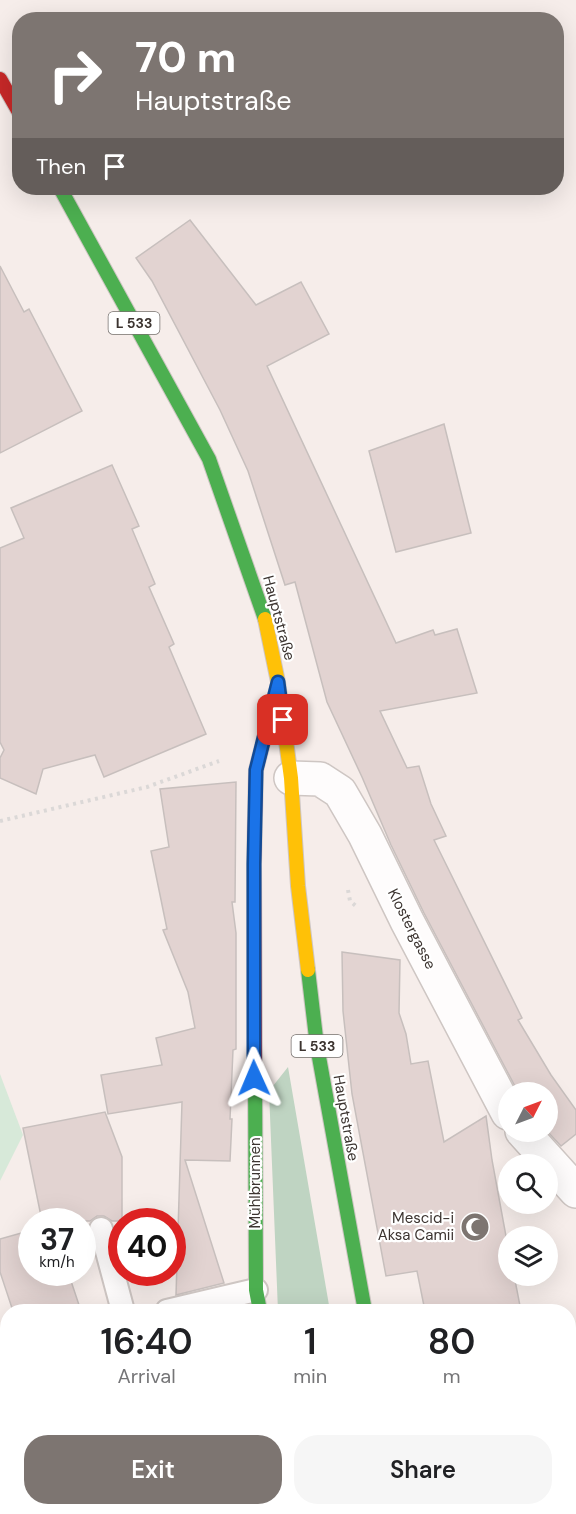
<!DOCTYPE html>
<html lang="en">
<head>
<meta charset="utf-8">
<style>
	body { margin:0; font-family:"DM Sans",sans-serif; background:#f6f6f6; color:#202124; height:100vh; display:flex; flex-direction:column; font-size:22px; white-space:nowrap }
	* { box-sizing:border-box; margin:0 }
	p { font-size:20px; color:#757577 }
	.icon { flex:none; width:33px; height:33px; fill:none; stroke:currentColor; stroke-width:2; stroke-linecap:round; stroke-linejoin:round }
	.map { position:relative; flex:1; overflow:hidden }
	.drawer { position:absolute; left:0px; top:1304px; width:576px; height:212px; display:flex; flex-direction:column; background:#fff; border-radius:24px 24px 0 0; box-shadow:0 6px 24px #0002 }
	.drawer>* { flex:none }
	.hud { position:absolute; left:12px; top:12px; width:552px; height:183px; border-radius:24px; box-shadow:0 6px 24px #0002; background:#7d7571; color:#fff; overflow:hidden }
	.needle { width:39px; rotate:48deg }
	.controls { position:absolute; left:498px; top:1082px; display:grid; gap:12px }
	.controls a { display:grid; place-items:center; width:60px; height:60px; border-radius:50%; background:#fff; box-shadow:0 6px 24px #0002; font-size:30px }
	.speed { position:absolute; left:18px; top:1208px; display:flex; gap:12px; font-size:30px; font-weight:700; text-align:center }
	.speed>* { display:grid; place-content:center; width:78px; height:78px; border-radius:50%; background:#fff; box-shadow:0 6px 24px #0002; line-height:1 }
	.speed small { font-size:15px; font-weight:400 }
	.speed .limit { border:9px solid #d22; background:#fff; color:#111 }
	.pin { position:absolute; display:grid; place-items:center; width:51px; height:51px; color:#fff; margin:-26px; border-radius:12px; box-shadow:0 3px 9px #0006 }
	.me { position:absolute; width:66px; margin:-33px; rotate:359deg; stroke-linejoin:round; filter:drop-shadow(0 0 4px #0008) }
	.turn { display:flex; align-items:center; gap:21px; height:126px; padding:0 24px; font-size:27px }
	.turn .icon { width:78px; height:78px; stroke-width:2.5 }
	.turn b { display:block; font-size:42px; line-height:51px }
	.then { display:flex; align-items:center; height:57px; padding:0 24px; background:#0003; gap:12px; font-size:22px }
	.eta { display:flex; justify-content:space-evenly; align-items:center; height:102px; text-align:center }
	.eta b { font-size:36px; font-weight:600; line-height:42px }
	.button { display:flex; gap:12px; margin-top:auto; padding:12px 24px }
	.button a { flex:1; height:69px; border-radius:24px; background:#7d7571; color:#fff; font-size:24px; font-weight:600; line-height:69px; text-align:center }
	.button a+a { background:#f6f6f6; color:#202124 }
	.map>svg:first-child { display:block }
	.green { fill:#d7e9d9 }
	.forest { fill:#bfd4c2 }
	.building { fill:#e2d3d1; stroke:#c7bfbd; stroke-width:1.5 }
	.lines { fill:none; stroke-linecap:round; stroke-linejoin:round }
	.lane-casing { stroke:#cec6c3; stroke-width:26 }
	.street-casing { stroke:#cec6c3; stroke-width:36 }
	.fast-casing { stroke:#cec6c3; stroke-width:16 }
	.slow-casing { stroke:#cec6c3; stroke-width:16 }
	.jam-casing { stroke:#cec6c3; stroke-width:16 }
	.path { stroke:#dbd8d7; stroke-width:4; stroke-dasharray:3 4.5; stroke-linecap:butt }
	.lane { stroke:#fefcfc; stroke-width:22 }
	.street { stroke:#fefcfc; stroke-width:33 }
	.fast { stroke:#4caf50; stroke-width:14 }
	.slow { stroke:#ffc107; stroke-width:14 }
	.jam { stroke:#c62828; stroke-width:14 }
	.route-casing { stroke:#114b97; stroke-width:15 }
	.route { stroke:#1a73e8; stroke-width:10 }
	.labels { text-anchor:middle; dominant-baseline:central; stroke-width:4.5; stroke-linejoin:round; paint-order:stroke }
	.shield { fill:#fff; stroke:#76716e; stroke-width:1.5 }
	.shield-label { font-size:14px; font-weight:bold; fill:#3c3430 }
	.street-label { font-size:15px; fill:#3c3430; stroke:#fff }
	.poi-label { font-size:15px; fill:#3c3430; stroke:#fff; text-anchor:end }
</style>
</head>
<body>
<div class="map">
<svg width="576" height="1514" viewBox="0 0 576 1514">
	<rect width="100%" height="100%" fill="#f6edea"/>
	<path class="green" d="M0 1074 23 1135 0 1181Z"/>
	<path class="forest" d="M288 1067 330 1311H278L269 1091Z
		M314 1508H380L382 1514H316Z"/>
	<path class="building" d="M190 220 256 305 301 282 329 334 267 366 396 643 433 630 435 635 457 629 477 693 380 711 407 768 419 766 431 804 446 836 434 840 522 1018 518 1020 551 1075 576 1110V1134L561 1146 547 1131 548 1092H518L424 913 391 845 362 777 327 702 295 582 285 585 248 471 220 410 152 281 136 258Z
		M0 266 24 312 29 309 82 411 0 453Z
		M444 424 471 533 396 552 369 451Z
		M112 465 139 526 132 529 155 584 149 587 174 644 169 647 206 734 104 777 95 755 43 769 36 794 0 778V758L4 750 0 742V548L24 538 11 508Z
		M236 782 235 902H232L236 933V1049L233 1050 230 1119H232L230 1161 185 1160 224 1283 176 1295 182 1102 108 1114 101 1075 162 1065 156 1038 195 1028 188 992 163 930 167 929 151 851 169 847 160 789Z
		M342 952 400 960 399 1013 406 1034 411 1064 428 1061 444 1142 486 1116 492 1160 508 1247V1275H514L521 1311H425L417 1271 386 1276 352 1094 343 1011Z
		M105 1112 122 1157V1221H112L104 1216H97L90 1221H42L23 1128Z
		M32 1230V1272H68L81 1311H13L0 1272V1239Z"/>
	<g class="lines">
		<g class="lane-casing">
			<path id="lane" d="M101 1229 123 1311
				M167 1311 256 1290"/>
		</g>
		<g class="street-casing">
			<path id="street" d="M291 778 320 779 340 792 365 835 407 921 508 1113
				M522 1131 576 1191
				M300 1508 301 1514"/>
		</g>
		<g class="fast-casing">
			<path id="fast" d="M60 188 209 459 265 619
				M308 970 317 1046 365 1311
				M255 1065 256 1290 260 1311"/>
		</g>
		<g class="slow-casing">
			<path id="slow" d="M265 619 278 682 291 778 298 886 308 970"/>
		</g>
		<g class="jam-casing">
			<path id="jam" d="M0 79 20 114
				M255 1065 254 864 256 770 278 684
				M414 1508 416 1514"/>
		</g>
		<path class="path" d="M0 821 147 787 219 761
			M348 890 350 901 356 906"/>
		<use href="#lane" class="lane"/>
		<use href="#street" class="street"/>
		<use href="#fast" class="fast"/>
		<use href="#slow" class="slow"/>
		<use href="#jam" class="jam"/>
	</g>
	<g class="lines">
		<g class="route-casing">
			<path id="route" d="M254 1078V864L256 770 278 682 283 720"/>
		</g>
		<use href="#route" class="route"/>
	</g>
	<defs>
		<g id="mosque-disc" transform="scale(1.5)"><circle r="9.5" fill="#7d7571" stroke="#fff"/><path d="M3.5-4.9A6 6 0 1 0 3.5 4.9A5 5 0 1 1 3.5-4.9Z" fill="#fff"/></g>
	</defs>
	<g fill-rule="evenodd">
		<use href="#mosque-disc" x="475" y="1227"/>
	</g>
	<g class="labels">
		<g class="shield">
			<rect x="108.5" y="312" width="51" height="22" rx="4.5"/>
			<rect x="291.5" y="1035" width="51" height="22" rx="4.5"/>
		</g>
		<g class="shield-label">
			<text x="134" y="323">L 533</text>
			<text x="317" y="1046">L 533</text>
		</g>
		<g class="street-label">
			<text transform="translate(279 618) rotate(75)">Hauptstraße</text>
			<text transform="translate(412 929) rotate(63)">Klostergasse</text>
			<text transform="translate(346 1118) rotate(80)">Hauptstraße</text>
			<text transform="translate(255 1183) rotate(-90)">Mühlbrunnen</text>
		</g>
		<g class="poi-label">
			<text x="454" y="1218">Mescid-i<tspan x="454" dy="17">Aksa Camii</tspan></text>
		</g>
	</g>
</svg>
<div class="controls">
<a><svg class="needle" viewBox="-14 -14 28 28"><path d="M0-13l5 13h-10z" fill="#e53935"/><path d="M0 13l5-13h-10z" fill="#757577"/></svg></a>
<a><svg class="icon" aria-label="search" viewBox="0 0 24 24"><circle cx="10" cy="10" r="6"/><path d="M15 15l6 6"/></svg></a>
<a><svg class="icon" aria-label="layers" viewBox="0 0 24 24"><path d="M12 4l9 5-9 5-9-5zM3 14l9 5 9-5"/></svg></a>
</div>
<div class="speed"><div>37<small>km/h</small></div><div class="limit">40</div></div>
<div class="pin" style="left:283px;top:720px;background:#d93025"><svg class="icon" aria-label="arrive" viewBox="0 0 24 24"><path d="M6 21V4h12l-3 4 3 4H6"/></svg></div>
<svg class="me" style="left:254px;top:1078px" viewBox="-20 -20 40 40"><path d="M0-17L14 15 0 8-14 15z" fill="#1a73e8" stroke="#fff" stroke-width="4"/></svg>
<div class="hud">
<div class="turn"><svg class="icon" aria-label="right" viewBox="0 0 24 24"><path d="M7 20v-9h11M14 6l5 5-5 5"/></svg><div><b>70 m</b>Hauptstraße</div></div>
<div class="then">Then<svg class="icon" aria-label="arrive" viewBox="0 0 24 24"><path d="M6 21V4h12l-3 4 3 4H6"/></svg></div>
</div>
<section class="drawer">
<div class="eta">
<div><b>16:40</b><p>Arrival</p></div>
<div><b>1</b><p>min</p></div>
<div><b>80</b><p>m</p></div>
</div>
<div class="button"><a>Exit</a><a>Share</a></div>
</section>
</div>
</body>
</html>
